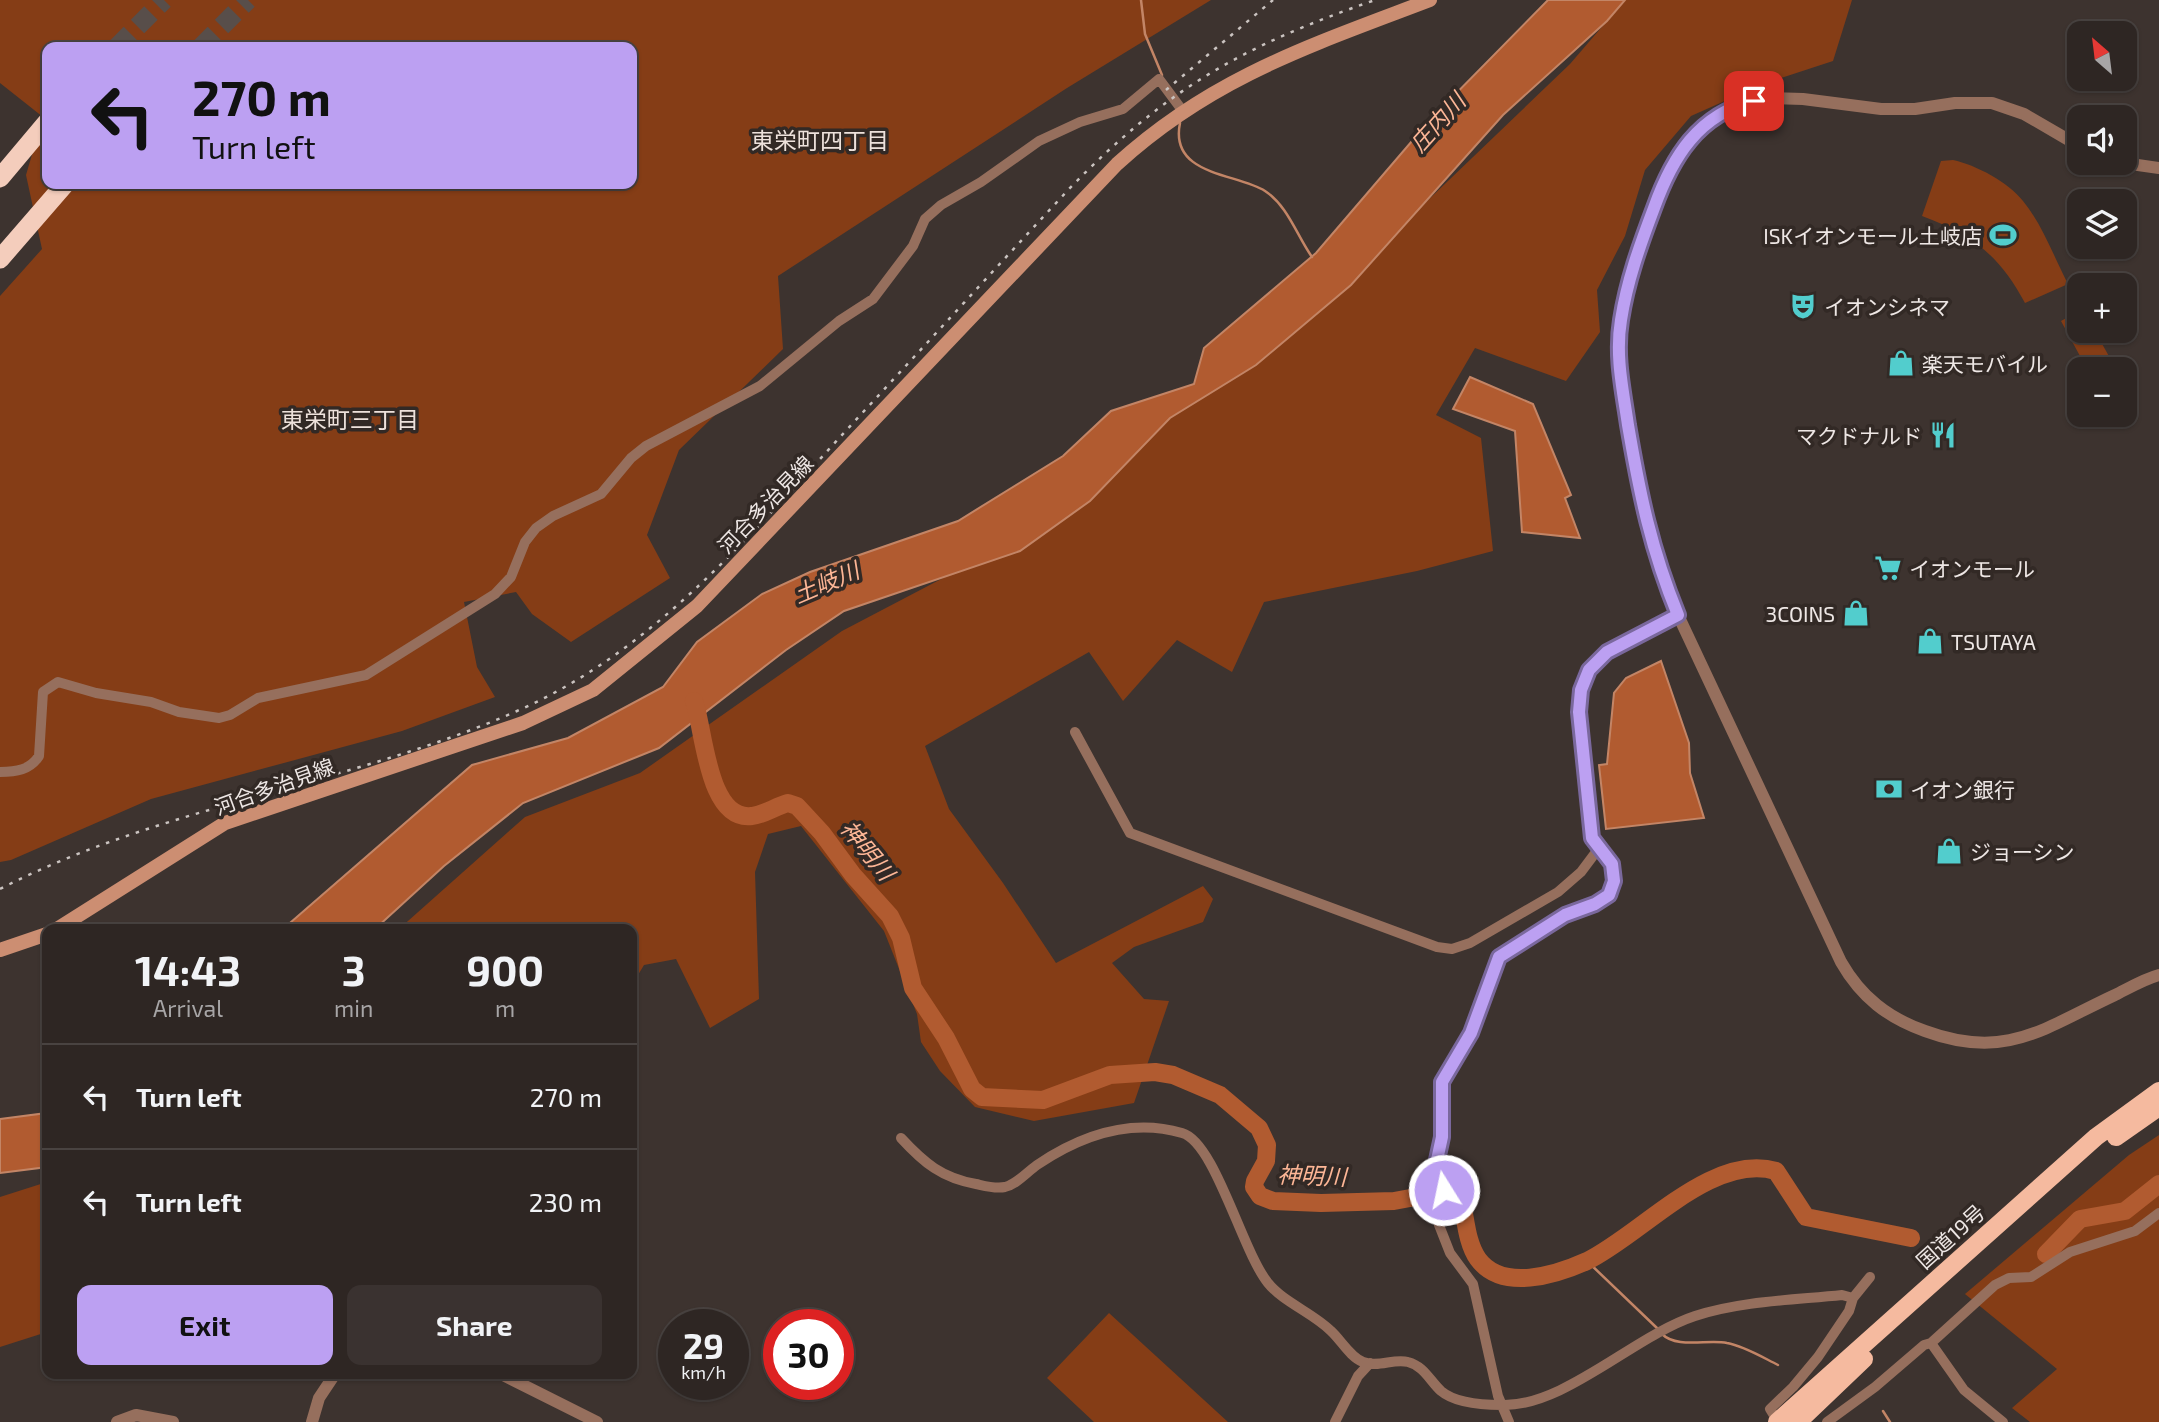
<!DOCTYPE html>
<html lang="en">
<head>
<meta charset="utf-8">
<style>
	body { margin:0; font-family:"Exo 2","Noto Sans JP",sans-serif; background:#3a3230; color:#f1f3f6; height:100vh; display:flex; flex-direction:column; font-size:26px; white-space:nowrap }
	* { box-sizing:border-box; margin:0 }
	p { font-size:23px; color:#a7a5a6 }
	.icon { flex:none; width:38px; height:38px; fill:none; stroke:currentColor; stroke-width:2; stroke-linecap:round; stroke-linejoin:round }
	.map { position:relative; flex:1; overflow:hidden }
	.panel { position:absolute; left:42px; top:924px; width:595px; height:455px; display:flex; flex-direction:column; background:#2e2623; border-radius:14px; box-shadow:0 2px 5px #0004,0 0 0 2px #494341 }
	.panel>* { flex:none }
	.guide { position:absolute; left:42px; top:42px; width:595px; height:147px; border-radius:14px; box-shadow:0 2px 5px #0004,0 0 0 2px #494341; background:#bca0f2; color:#111; overflow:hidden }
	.needle { width:46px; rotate:332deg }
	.controls { position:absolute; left:2067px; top:21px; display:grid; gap:14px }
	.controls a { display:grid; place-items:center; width:70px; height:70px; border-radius:14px; background:#2e2623; box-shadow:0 2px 5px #0004,0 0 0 2px #494341; font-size:35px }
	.speed { position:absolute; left:658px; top:1309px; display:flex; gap:14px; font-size:35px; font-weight:700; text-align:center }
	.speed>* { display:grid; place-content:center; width:91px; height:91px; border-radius:50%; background:#2e2623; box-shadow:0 2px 5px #0004,0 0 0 2px #494341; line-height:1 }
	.speed small { font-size:18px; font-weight:400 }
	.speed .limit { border:10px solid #d22; background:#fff; color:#111 }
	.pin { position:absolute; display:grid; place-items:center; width:60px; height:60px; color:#fff; margin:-30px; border-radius:14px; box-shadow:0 4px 10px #0006 }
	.me { position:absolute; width:77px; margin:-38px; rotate:350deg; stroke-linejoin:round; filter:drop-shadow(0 0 5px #0008) }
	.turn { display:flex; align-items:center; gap:24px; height:147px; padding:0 35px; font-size:32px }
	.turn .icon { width:91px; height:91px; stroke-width:2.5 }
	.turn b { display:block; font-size:49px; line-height:60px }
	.eta { display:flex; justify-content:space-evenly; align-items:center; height:119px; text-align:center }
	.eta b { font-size:42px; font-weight:700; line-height:49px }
	.cta { display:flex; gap:14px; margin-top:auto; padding:14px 35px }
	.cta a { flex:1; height:80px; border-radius:14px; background:#bca0f2; color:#111; font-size:28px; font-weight:700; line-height:80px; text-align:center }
	.cta a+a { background:#3a3230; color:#f1f3f6 }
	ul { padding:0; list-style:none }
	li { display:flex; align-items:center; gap:21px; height:105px; padding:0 35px; border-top:2px solid #494341 }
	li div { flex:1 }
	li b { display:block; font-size:26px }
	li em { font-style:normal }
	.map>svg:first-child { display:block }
	.green { fill:#853d16; fill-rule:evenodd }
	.water { fill:#b15b30; stroke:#c38566; stroke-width:2 }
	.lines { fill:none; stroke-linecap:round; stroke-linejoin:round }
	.stream { stroke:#c38566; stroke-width:2.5 }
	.river { stroke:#b15b30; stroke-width:18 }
	.motorway-tunnel { stroke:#584e4a; stroke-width:19; stroke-dasharray:19 10; stroke-linecap:butt }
	.minor { stroke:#966f5d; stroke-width:10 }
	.tertiary { stroke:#966f5d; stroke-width:12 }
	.secondary { stroke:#cc8e72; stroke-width:14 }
	.trunk { stroke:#f5ba9f; stroke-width:18 }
	.motorway { stroke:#f4cdbc; stroke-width:19 }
	.rail { stroke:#cac3c0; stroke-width:2.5; stroke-dasharray:3.5 7; stroke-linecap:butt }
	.route-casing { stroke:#7a689d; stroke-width:18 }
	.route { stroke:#bca0f2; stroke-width:12 }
	.labels { text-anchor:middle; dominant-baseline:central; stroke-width:7; stroke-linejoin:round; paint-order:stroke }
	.poi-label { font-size:21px; fill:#eee7e5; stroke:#322925; text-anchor:start }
	.street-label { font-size:21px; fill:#eee7e5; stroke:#322925 }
	.water-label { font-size:23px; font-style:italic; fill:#fdb696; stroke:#322925 }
	.neighbourhood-label { font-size:23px; fill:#ede1db; stroke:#322925 }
</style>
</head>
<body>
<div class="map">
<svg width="2159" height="1422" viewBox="0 0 2159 1422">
	<rect width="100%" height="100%" fill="#3d332f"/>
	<path class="green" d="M0 0H1211L1067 88 778 276 783 349 679 450 647 535 670 578 571 642 532 614 516 592 464 602 477 667 495 697 402 731 151 799 11 860 0 862V296L42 249 26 175 43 117 0 83ZM47 47H632V184H47Z
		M1625 0H1852L1833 61 1763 84 1691 116 1645 170 1625 236 1597 290 1600 332 1566 381 1475 348 1436 415 1481 438 1493 551 1417 571 1264 602 1232 672 1177 640 1123 701 1089 652 925 746 949 809 1003 883 1056 963 1203 886 1213 899 1203 922 1134 947 1112 963 1144 999 1169 1001 1134 1103 1034 1121 975 1107 940 1071 921 1042 917 1014 884 931 801 826 768 834 755 872 759 999 710 1028 676 959 644 965 632 985V929H399L525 817 640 773 842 631 1090 501 1170 418 1256 365 1570 64Z
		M1953 160C1976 165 2008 182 2023 201 2042 224 2054 257 2068 284L2025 303C1999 255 1973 235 1922 216L1941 161Z
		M2079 311V331H2095L2116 369H2087L2061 321Z
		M2159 1135V1422H2030L2012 1408 2057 1369 1965 1294 2129 1155Z
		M47 1182V1332L0 1347V1197Z
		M1109 1313 1228 1422H1094L1047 1378Z"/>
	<path class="water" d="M1548 0H1625L1607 21 1503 115 1351 285 1256 365 1170 418 1090 501 1020 551 844 611 786 650 659 748 523 803 444 866 375 929H283L472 765 568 738 663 687 697 642 762 594 810 572 958 521 1063 456 1111 411 1194 384 1204 348 1316 253 1430 120Z
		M1470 377 1533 404 1571 495 1565 498 1580 538 1522 532 1515 431 1453 409Z
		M1661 661 1689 743 1690 773 1704 818 1606 829 1599 765 1607 764 1614 693 1626 678Z
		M47 1113V1167L0 1173V1119Z"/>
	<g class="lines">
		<path class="stream" d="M1141 0 1145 34 1162 75
			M1180 123C1169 176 1237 173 1265 191 1288 206 1297 236 1312 257
			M1587 1261 1658 1329
			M1662 1334C1677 1349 1708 1339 1727 1343 1744 1346 1762 1357 1778 1365
			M1883 1411 1890 1422"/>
		<path class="river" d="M694 701C704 727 707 822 752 816 764 815 776 806 788 803L797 806 822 833 853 875 890 916 901 938 913 988 946 1038 972 1089 982 1097 1043 1100 1110 1075 1155 1072 1173 1075 1220 1095 1259 1128 1267 1145 1266 1161 1255 1181 1254 1187 1260 1196 1273 1201 1321 1203 1394 1201 1437 1193 1463 1208C1466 1224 1468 1245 1478 1259 1502 1292 1556 1275 1587 1261 1641 1235 1712 1152 1776 1171L1806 1217 1911 1238
			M2046 1254 2080 1219 2125 1211 2159 1184"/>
		<path class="motorway-tunnel" d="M117 47 164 0
			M201 47 248 0"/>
		<path class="minor" d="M1075 732 1130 833 1437 947 1452 949 1470 943 1558 892 1581 872 1599 848 1612 865 1614 881 1609 895 1595 904 1565 915 1499 957 1471 1033 1442 1082V1137L1437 1160 1444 1190 1439 1225 1450 1253 1473 1284 1498 1396 1509 1422
			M0 772C16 772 30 770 39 756L43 692 58 682 96 693 151 702 179 712 219 718 230 715 258 698 366 675 495 594 511 577 525 542 536 528 553 516 601 494 631 458 646 446 760 386 839 321 873 299 913 246 925 219 941 205 981 182 1039 141 1080 122 1123 109 1159 79 1182 110
			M901 1138C924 1163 942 1178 976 1184 985 1186 995 1189 1005 1187 1017 1184 1027 1172 1037 1165 1080 1136 1130 1118 1182 1133 1215 1142 1242 1251 1268 1283 1283 1302 1313 1313 1331 1331 1341 1340 1350 1357 1363 1362 1378 1368 1394 1358 1408 1362 1424 1366 1430 1381 1441 1391 1455 1403 1484 1405 1502 1405 1564 1407 1634 1336 1695 1316 1741 1301 1794 1300 1842 1295L1853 1298
			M1931 1343 1964 1390 2003 1422
			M1335 1422 1358 1376 1370 1363
			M1778 1422 1770 1409 1793 1387 1818 1357 1849 1311 1853 1298 1870 1277
			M1827 1422 1875 1387 1924 1345 1931 1343 1995 1285 2009 1278 2031 1277 2070 1252 2135 1231 2159 1213"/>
		<path class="tertiary" d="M2124 163 2159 168
			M1678 615 1841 962C1861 997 1888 1018 1925 1031 2006 1061 2044 1028 2115 995 2129 988 2144 979 2159 975
			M1599 848 1592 838C1588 799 1566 699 1591 668 1612 642 1648 630 1678 615L1658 566 1642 510 1618 362 1620 322 1629 276 1674 159 1696 131 1739 105 1769 98 1803 99 1881 109H1915L1955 103H1992L2024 114 2079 146
			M501 1374 597 1422
			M117 1422 136 1415 173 1422
			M312 1422 319 1398 335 1374"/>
		<path class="secondary" d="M57 929 225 823 523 723 593 690 697 606 1117 164C1212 77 1312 45 1430 0
			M0 950 47 934"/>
		<path class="trunk" d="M2116 1137 2159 1107
			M1777 1422 2096 1137 2159 1091
			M1798 1422 1864 1359"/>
		<path class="motorway" d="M0 178 47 122
			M0 259 65 184"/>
		<path class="rail" d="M1166 90 1273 0
			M0 889C163 805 350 785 517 711 651 652 744 542 841 436 917 354 993 271 1069 189 1167 88 1243 46 1375 0"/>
	</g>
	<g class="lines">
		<g class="route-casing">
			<path id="route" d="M1444 1190 1437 1160 1442 1137V1082L1471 1033 1499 957 1565 915 1595 904 1609 895 1614 881 1612 864 1592 838 1579 712 1581 690 1589 670 1607 652 1678 615C1651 549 1640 495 1628 425 1623 390 1615 356 1621 320 1627 281 1640 245 1654 208 1672 158 1698 114 1754 101"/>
		</g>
		<use href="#route" class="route"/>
	</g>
	<defs>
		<g id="stadium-bare" transform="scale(2.1)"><path d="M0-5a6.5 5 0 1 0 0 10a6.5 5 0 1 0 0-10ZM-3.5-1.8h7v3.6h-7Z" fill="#52cdcd" stroke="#322925" stroke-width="2.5" paint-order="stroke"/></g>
		<g id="theatre-bare" transform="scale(2.1)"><path d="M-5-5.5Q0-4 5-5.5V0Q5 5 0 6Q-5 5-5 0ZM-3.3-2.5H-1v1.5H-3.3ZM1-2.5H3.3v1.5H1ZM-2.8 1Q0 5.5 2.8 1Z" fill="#52cdcd" stroke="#322925" stroke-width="2.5" paint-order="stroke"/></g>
		<g id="shop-bare" transform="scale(2.1)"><path d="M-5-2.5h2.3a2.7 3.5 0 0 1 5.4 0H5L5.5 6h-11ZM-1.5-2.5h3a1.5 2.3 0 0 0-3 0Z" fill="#52cdcd" stroke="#322925" stroke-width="2.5" paint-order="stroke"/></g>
		<g id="restaurant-bare" transform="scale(2.1)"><path d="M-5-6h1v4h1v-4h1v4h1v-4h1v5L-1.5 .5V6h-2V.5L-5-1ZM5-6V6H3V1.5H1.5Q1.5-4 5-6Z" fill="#52cdcd" stroke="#322925" stroke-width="2.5" paint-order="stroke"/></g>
		<g id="supermarket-bare" transform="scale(2.1)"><path d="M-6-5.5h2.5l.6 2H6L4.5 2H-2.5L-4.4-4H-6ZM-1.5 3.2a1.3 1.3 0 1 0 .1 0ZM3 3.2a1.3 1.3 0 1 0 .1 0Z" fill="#52cdcd" stroke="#322925" stroke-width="2.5" paint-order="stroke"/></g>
		<g id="bank-bare" transform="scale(2.1)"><path d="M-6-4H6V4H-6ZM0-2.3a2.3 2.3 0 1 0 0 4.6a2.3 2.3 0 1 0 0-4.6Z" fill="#52cdcd" stroke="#322925" stroke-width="2.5" paint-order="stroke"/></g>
	</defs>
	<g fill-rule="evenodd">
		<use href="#stadium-bare" x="2003" y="235"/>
		<use href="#theatre-bare" x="1803" y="306"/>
		<use href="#shop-bare" x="1901" y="363"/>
		<use href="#restaurant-bare" x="1943" y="435"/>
		<use href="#supermarket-bare" x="1888" y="568"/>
		<use href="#shop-bare" x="1856" y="613"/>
		<use href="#shop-bare" x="1930" y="641"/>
		<use href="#bank-bare" x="1889" y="789"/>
		<use href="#shop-bare" x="1949" y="851"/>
	</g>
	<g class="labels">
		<g class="poi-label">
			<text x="1982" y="235" text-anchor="end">ISKイオンモール土岐店</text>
			<text x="1824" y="306">イオンシネマ</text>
			<text x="1922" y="363">楽天モバイル</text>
			<text x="1922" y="435" text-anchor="end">マクドナルド</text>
			<text x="1909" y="568">イオンモール</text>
			<text x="1835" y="613" text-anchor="end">3COINS</text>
			<text x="1951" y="641">TSUTAYA</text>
			<text x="1910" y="789">イオン銀行</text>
			<text x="1970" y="851">ジョーシン</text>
		</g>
		<g class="street-label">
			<text transform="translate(765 504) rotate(-46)">河合多治見線</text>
			<text transform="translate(274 786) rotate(-20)">河合多治見線</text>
			<text transform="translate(1950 1236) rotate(-42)">国道19号</text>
		</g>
		<g class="water-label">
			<text transform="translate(1437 122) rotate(-48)">庄内川</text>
			<text transform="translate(826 582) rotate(-23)">土岐川</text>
			<text transform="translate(868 850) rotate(51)">神明川</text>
			<text transform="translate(1312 1175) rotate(2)">神明川</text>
		</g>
		<g class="neighbourhood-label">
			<text x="820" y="140">東栄町四丁目</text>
			<text x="350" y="419">東栄町三丁目</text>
		</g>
	</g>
</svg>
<div class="controls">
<a><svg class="needle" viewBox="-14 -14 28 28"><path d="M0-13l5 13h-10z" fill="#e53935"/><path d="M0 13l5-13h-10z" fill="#a7a5a6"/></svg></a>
<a><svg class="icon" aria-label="sound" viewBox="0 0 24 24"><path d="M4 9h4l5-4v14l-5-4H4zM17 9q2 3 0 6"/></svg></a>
<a><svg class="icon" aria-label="layers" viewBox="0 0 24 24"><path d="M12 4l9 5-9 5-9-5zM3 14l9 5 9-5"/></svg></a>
<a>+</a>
<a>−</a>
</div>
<div class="speed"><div>29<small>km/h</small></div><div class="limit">30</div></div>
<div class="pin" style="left:1754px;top:101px;background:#d93025"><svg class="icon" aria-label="arrive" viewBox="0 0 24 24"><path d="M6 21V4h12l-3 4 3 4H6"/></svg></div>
<svg class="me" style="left:1444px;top:1190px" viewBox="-20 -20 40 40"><circle r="17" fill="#bca0f2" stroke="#fff" stroke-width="3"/><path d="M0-11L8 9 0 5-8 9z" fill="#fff"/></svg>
<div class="guide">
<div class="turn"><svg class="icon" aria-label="left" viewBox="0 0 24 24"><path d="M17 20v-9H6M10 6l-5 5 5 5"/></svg><div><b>270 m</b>Turn left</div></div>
</div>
<section class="panel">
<div class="eta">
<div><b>14:43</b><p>Arrival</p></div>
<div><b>3</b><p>min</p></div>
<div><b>900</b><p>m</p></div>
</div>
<ul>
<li><svg class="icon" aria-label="left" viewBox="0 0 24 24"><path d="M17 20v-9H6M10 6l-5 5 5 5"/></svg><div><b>Turn left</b></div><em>270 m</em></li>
<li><svg class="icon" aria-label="left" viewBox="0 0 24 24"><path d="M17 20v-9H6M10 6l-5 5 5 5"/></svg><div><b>Turn left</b></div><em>230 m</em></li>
</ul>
<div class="cta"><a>Exit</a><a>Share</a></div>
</section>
</div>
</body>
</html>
